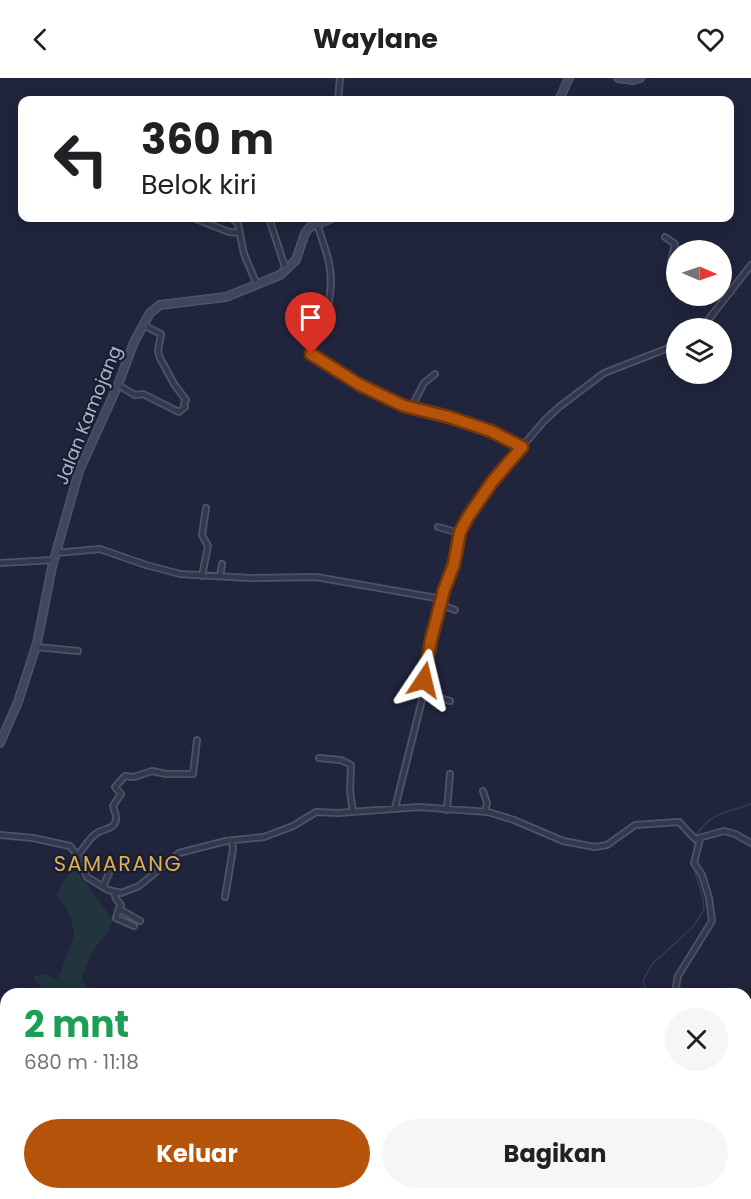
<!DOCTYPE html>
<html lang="id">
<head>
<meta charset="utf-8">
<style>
	body { margin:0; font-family:Poppins,sans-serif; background:#f6f6f6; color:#202124; height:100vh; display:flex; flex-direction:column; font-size:22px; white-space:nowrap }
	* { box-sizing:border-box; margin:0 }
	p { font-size:20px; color:#757577 }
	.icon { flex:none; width:33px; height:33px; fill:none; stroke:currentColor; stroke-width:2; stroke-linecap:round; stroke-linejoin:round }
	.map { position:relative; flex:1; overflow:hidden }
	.details { position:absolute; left:0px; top:910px; width:752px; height:212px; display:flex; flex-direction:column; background:#fff; border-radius:18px 18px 0 0; box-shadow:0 3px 15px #0003 }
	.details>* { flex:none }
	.banner { position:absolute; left:18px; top:18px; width:716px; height:126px; border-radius:12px; box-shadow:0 3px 15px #0003; background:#fff; color:#202124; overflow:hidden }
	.needle { width:39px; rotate:92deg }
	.controls { position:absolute; left:666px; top:162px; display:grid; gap:12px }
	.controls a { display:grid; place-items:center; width:66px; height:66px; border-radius:50%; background:#fff; box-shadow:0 3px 15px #0003; font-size:30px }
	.pin { position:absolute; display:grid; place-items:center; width:51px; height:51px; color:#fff; margin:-62px -26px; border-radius:50% 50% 50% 0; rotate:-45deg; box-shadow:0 0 6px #0007 }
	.pin .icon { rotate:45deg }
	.me { position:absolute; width:66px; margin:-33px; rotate:10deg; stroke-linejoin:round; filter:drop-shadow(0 0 4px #0008) }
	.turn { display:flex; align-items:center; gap:21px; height:126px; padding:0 24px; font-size:27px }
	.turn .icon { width:78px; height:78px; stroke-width:2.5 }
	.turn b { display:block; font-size:42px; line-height:51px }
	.round { display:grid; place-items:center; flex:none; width:63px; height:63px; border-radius:32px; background:#f6f6f6 }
	.summary { display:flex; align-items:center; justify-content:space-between; height:102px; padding:0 24px }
	h1 { font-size:36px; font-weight:700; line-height:45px; color:#1e9e55 }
	.cta { display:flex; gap:12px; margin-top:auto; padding:12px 24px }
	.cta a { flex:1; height:69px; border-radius:36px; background:#b45309; color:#fff; font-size:24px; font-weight:700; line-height:69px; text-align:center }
	.cta a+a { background:#f6f6f6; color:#202124 }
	header { display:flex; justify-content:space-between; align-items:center; height:78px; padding:0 24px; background:#fff; font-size:27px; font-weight:700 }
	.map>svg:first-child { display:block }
	.green { fill:#22343e }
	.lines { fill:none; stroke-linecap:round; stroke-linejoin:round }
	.stream { stroke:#303a63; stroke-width:1.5 }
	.minor-casing { stroke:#4f5367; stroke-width:8 }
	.secondary-casing { stroke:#4f5367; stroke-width:10 }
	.minor { stroke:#34384d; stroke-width:4.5 }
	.secondary { stroke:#414660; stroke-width:7 }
	.route-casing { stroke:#753606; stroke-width:15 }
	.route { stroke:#b45309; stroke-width:10 }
	.labels { text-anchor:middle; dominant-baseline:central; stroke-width:4.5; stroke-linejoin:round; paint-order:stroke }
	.street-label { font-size:18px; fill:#afb3c9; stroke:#191d31 }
	.quarter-label { font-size:21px; letter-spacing:1.5px; fill:#dfb053; stroke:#191d31 }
</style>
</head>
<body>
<header><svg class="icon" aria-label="back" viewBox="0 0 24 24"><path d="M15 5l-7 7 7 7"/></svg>Waylane<svg class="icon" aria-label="heart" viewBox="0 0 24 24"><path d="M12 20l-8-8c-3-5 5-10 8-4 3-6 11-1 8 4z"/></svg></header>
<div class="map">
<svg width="751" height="1121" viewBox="0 0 751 1121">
	<rect width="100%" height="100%" fill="#20253d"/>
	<path class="green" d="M70 792 78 795 113 842 107 855 94 871 82 898 88 915 46 916C43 908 36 906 32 899 44 894 47 897 58 901L74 858C74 844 66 826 56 817Z"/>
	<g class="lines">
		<path class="stream" d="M696 758C709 735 727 734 751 726
			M693 782 695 763
			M647 916 643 903 652 886 694 848 704 831 703 821 693 787"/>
		<g class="minor-casing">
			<path id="minor" d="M338 22 340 0
				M232 140 238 146 244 176 257 207
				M269 140 286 192
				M196 141 229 154 240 155
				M317 145C321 160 328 175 330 191 334 220 323 248 311 273L312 278 360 307 404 328 449 339 491 353 522 369
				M665 159 675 166 671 184 676 191
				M722 211 731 214
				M702 250 751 187
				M118 307 135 317 143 316 179 334 185 329 184 325 186 322 174 306 160 280 158 273 161 256 143 247
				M411 330 424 305 435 296
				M438 449 460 455
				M56 475 100 471 146 487 180 496 250 500 316 499 442 521
				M0 485 54 482
				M202 498 208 468 202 457 206 430
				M220 498 222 486
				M441 527 455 532
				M36 569 78 573
				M423 618H433L450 623
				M319 680 341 682 351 687 350 713 353 734
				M483 713 487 725 485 734
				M395 730 423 618 431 562 444 512 454 486 459 458 468 439 492 404 544 343 559 329 604 295 676 267
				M447 732 450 696
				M0 757 33 760 70 768 78 778 87 799 108 812 121 815 139 808 179 775 226 763 264 759 293 748 316 734 338 735 419 729 488 734 514 742 563 763 595 769 607 767 635 747 679 744 695 761 724 753 735 756 751 765
				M78 777C84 770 89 760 97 755 104 750 114 752 116 742 117 737 114 733 113 728L121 716 115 709 125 698 134 699 152 693 166 696H193L197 662
				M103 809 112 788
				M114 814 116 821 121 827 119 831 140 843
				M225 819 233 771 232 762
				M119 830 116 840 134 848
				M678 916 676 908 678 898 712 843 709 820 702 797 694 785 700 761
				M746 1033 751 1042
				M678 1116 683 1121
				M29 1121 31 1116
				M749 1121 751 1118"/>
		</g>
		<g class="secondary-casing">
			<path id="secondary" d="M618 0 633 2 640 0
				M559 22 569 0
				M0 665 18 624 37 565 52 489 79 393 118 307 134 264 150 235 160 227 226 219 280 197 296 182 305 155 310 149 332 140
				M0 1067 6 1072
				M54 1116 60 1121"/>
		</g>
		<use href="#minor" class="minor"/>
		<use href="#secondary" class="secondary"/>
	</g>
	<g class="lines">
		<g class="route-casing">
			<path id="route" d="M311 276 360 307 404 328 449 339 491 353 522 369 492 404 468 439 460 454 454 486 444 512 431 562 424 602"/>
		</g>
		<use href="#route" class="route"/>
	</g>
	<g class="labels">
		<g class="street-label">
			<text transform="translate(88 337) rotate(-68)">Jalan Kamojang</text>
		</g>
		<g class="quarter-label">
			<text x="118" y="785">SAMARANG</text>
		</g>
	</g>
</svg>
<div class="controls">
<a><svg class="needle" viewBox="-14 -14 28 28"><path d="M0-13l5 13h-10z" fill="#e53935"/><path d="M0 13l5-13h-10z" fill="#757577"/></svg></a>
<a><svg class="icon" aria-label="layers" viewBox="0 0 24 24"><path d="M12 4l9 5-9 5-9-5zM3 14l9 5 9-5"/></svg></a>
</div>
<div class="pin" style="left:311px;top:276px;background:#d93025"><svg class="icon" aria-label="arrive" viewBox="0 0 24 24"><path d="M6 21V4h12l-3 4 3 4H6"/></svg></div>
<svg class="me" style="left:424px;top:602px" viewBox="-20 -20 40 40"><path d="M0-17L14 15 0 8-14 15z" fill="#b45309" stroke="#fff" stroke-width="4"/></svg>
<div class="banner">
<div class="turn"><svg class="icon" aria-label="left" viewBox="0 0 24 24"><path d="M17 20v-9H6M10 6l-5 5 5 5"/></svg><div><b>360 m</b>Belok kiri</div></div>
</div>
<section class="details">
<div class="summary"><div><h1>2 mnt</h1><p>680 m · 11:18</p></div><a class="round"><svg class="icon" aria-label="close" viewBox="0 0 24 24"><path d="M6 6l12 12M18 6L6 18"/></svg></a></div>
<div class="cta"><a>Keluar</a><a>Bagikan</a></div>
</section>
</div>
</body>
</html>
